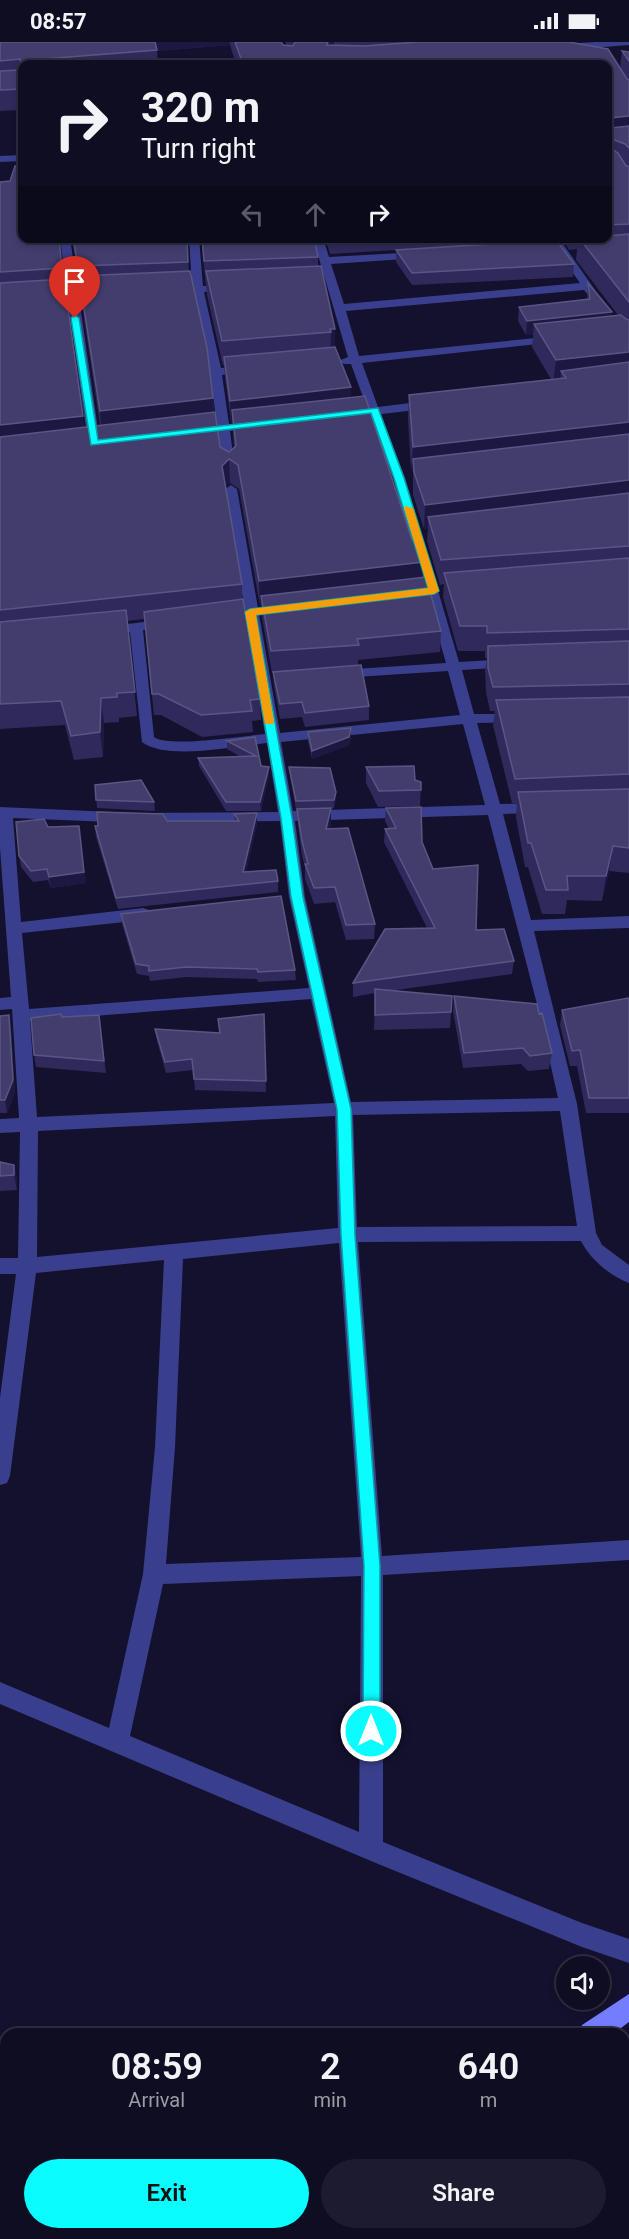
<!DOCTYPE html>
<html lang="en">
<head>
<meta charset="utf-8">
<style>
	body { margin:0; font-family:Roboto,sans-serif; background:#1c1b2f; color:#f1f3f6; height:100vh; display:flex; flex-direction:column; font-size:22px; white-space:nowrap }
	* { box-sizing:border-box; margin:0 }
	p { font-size:20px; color:#9b9ca5 }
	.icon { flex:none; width:33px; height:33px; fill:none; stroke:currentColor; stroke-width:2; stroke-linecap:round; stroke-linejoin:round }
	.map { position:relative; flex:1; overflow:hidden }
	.details { position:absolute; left:0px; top:1986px; width:630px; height:212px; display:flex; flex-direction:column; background:#0e0d22; border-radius:18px 18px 0 0; box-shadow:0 3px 9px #0003,0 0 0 2px #2e2d40 }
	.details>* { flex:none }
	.hud { position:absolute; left:18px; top:18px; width:594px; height:183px; border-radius:12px; box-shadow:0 3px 9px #0003,0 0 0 2px #2e2d40; background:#0e0d22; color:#f1f3f6; overflow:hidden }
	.controls { position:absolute; left:556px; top:1914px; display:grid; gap:12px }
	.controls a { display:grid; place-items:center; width:54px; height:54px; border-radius:50%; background:#0e0d22; box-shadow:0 3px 9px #0003,0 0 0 2px #2e2d40; font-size:30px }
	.pin { position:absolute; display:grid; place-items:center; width:51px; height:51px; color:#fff; margin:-62px -26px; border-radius:50% 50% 50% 0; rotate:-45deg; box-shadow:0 0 6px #0007 }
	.pin .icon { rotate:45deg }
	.me { position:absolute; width:66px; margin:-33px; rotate:0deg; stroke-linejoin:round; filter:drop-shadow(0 0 4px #0008) }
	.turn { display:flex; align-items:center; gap:21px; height:126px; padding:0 24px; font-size:27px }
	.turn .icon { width:78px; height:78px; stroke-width:2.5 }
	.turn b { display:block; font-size:42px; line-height:51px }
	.lanes { display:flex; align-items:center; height:57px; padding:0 24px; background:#0003; justify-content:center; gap:30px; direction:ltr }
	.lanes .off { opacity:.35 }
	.eta { display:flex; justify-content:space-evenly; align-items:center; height:102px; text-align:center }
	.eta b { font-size:36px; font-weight:600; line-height:42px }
	.button { display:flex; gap:12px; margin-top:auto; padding:12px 24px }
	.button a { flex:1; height:69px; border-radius:36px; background:#09fcff; color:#111; font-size:24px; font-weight:600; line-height:69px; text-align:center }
	.button a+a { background:#1c1b2f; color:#f1f3f6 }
	.status { display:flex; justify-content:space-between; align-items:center; height:42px; padding:0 30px; background:#0e0d22; direction:ltr }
	.status svg { height:16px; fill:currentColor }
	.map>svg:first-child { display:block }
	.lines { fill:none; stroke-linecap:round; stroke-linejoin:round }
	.street { fill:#3a3f8d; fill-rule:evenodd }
	.secondary { fill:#747cff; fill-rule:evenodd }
	.wall { fill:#2f2a5b }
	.shaded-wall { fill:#1c1841 }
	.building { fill:#423d6d; stroke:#5a5684; stroke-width:1.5 }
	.route { fill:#09fcff; stroke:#06a4a6; stroke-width:1.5 }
	.slow { fill:#f59e0b }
</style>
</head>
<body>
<div class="status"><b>08:57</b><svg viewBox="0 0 49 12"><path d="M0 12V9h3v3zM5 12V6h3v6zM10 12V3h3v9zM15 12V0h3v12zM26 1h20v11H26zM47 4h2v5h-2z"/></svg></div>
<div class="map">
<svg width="629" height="2197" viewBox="0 0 629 2197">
	<rect width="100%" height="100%" fill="#13112d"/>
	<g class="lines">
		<path class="street" d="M595 0H629V3L565 8 561 5 565 2Z
			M22 113V119L0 120V114Z
			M60 196H70L78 249 104 248 109 251 104 254 79 256 100 401 94 405 88 401 68 257 0 261V255L67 250Z
			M189 196H199L203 244 230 243 235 246 230 249 204 250 221 326 248 324 254 327 248 330 222 333 229 382 255 379 261 383 255 387 230 389 235 428 229 432 223 428 218 391 193 394 187 390 193 386 217 384 210 330 193 251H171L166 248 171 245 192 244Z
			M313 196H323L329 215 419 210 424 213 419 216 331 222 344 262 580 241 548 196H559L597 251 596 253H588L584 248 346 269 359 314 556 294 562 297 556 300 362 321 378 365 434 358 440 362 434 366 381 372 405 436 459 620 510 617 517 621 510 625 462 628 474 672H519L526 676 519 680 477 681 500 762 540 761 548 766 540 771 503 772 531 878 629 874V886L534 889 577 1062 596 1191 602 1203 629 1223V1241C610 1234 590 1217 581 1199L358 1200 382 1514 629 1498V1518L383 1533V1800L582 1881 629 1897V1921L582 1905 371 1819 0 1662V1640L109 1686 143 1532 155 1405 164 1218 36 1231 10 1434 7 1441 0 1443V1356L16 1232H0V1216H18L20 1090 0 1091V1077L19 1076 12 967 0 968V956L11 955 0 806V765L135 771 278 770 267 701C235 704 167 719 142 700L130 590 103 593 96 589 103 585 168 577 175 581 168 585 143 588 154 695C169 706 244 694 265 692L225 447 231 443 237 447 280 691 460 673 448 629 340 636 333 632 340 628 446 621 393 436 369 373 363 374 357 370 367 366 351 322H344L338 319 348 315ZM463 682 485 763 293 769 281 700ZM488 773 538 966 558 1056 351 1060 305 855 295 779ZM13 776 135 781 280 779 289 855 309 946 29 967 22 891 143 878 149 876 151 872 149 868 143 866 21 880ZM311 957 334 1061 37 1075 30 979ZM560 1069 577 1184 357 1185 353 1073ZM335 1074 338 1186 37 1215 38 1089ZM339 1201 361 1515 166 1522 175 1405 183 1217ZM361 1534 359 1790 130 1694 163 1542Z"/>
		<path class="secondary" d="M629 1952V1980L613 1992H578L582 1983Z
			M629 2022V2050L624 2052V2024Z
			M300 2192H333L330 2197H297Z
			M405 2192H437L434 2197H402Z"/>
	</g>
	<path class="wall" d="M0 0H281L283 3H287L285 0H569L620 26 622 9 629 10V831L609 829 602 859 567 858 565 872H542L528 825H525L516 775 517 761H512L493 683 495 669H490L486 650 485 628 487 616H485V609H458L443 555 444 542 440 543 427 499 428 486 424 487 413 453V429H411L408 376 409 353 551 337 532 305 533 293H526L518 279 519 265 587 257 588 241 611 274 618 273 576 218 577 207 569 208 562 196H608V22H236L230 3 157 9 158 22H22V47L0 48Z
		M22 47V68L0 69V48Z
		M10 139 59 196 63 237 84 385 100 383 72 196H187L189 229 213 356 214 370 220 405 229 410 234 406 232 379 231 380 225 335 224 323 223 324 207 253 201 196H316V203L318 215V224L335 287V305L351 345V356L412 498 423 520V536L441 589 440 610 358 618V623L369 664V678L305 685 302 675 280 677 274 644 273 630 272 631 262 576 261 563 260 564 239 447 230 441 225 445 242 542V558L260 657 261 678 252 679 253 690 202 695 161 673H154L144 577 127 579 137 674 119 676V680L104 681 103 715 74 718 65 683 0 687V140Z
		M325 196H548V198L574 222 573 235 412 243 396 220V208L330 212Z
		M351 686V695L349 703 312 717 308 699V690Z
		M255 695 261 724 269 733 261 769H226L199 724 198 716 241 715 227 707V699Z
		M289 725 336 758 334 766 331 767V781L330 787 375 882 374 897 346 898 335 860 314 862 305 837V825L302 814 298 782 297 768H296L290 733Z
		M366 725 421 740 420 764 378 765 366 741Z
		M95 743 154 760 155 769 97 766Z
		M386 766 422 800 433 827 476 888 514 919 512 932 396 948 451 970 450 986 374 988 375 951 353 955V941L427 886 384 800 385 787H389L385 779Z
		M257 771V782L246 830 278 839V850L118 867 96 795 95 784 167 779H235L234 772Z
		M48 785 86 841 51 846 48 838 33 840 21 825 19 814Z
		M121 872 295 928 296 938 258 940 257 937 187 935 150 939 149 934 137 932 122 882Z
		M454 954 539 972 552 1011 549 1027 528 1029 521 1022 463 1026 453 969Z
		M629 959V1071H586L577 1024H570L560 983 562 968Z
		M264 972 266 1050 195 1048 193 1028 166 1031 157 999 155 987 219 991 218 977Z
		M99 973 106 1031 36 1025 34 1013 62 975Z
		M0 974 11 987 15 1051 7 1071H0Z
		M0 1120 14 1123 17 1138V1148L0 1149Z"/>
	<path class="shaded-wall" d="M152 0H230V3L157 9Z
		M328 0H334V17L328 20Z
		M629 74V95L608 97V78L610 76Z
		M612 270 610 284 534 282 533 293H526L527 279Z
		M330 287H335V311L330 312 331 290Z
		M629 310V333L561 329 560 341 553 342 556 318Z
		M351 345V366L232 368V379L231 380 230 359Z
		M213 356 214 381 102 394 100 369Z
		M83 374 85 397 0 407V383Z
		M629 380V403L413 417V429H411L413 405Z
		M229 417 230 441 223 447 222 424Z
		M629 438V462L428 475V486L424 487 425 463Z
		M423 520 422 544 261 554V563L260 564 259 539Z
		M101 656 104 681 103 715 100 690Z
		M351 686V695L349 703 312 717V709Z
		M269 725V733L261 769 260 760Z
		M336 750V758L334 766V758Z
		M331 766V781L326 802V787Z
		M257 771V782L243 842V830Z
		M81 795 86 841 51 846 49 835Z
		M613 804 609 829 602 859 606 834Z
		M9 973 11 987 15 1051 7 1071 5 1058Z
		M14 1123 17 1138V1148L14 1133Z"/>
	<path class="building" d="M0 0H155L157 8 31 18V22H22V47L0 48V29L20 28 22 25 20 17 0 19Z
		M235 0H281L283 3 293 4 295 0H328L327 3 364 4 418 0H569L608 7 627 37 629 38V74L610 76 608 78 611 86 629 84V106L625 102 609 96 608 105 618 111 626 124H629V182L608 183V22H243Z
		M622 9 629 10V19Z
		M15 124H22V196H59L62 226 0 230V140L10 139Z
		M629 192V260L579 196H608V194Z
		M73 196H187L188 220 78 224Z
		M202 196H314L318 215 204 219Z
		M556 198 574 222 412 231 396 208Z
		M321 224 335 287H330L331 290 222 299 206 229Z
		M190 229 207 306 213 356 100 369 79 234Z
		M64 237 83 374 0 383V241Z
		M588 241 612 270 527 279 519 265 590 257Z
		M621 273 626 277 629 278V310L556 318 534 282Z
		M335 305 351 345 230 359 224 315Z
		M629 320V380L413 405 409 353 566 336 561 329Z
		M365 354 412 498 417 497 423 520 259 539 238 423 229 417 222 424 242 542 0 568V395L215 370 220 405 229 410 236 404 232 368Z
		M629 392V438L425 463 414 430 413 417Z
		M629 451V504L441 518 428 475Z
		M629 516V587L487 591V584H460L444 531Z
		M426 535 441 589 357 597 359 603 271 609 261 554Z
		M243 557 260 657 250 658 252 669 201 673 159 652H152L144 570Z
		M126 568 135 650 117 651V655L101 656 100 690 71 694 61 659 0 662V580Z
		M629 599V642L493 645 488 626V604Z
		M361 623 369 664 305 671 302 660 280 662 273 630Z
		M629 655V732L515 737 496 658Z
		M351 686 349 695 312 709 308 690Z
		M255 695 261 724 269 725 260 760H226L198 716 256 714 227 699Z
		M414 724 415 738 421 740V748L379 749 366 725Z
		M289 725 330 726 336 750 334 758 296 759Z
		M141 738 154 760 96 758 95 743Z
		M629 747V806L613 804 606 834H567L568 848H546L531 801H528L518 750Z
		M421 765 422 800 433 827 478 823 476 888 504 887 514 919 353 941 385 887 435 886 385 787 396 786 386 766Z
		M331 766 326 787 348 786 375 882 346 883 335 845 314 846 305 822H308L302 799 297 767Z
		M97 770 163 772 167 779H239L234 772 257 771 243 830 276 828 278 839 116 856 95 784H98Z
		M44 777 48 785 79 784 84 830 49 835 47 827 31 829 19 814 16 780Z
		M281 854 295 928 258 930 257 927 186 925 149 929V924L136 922 121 872Z
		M375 947 452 954 451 970 375 973Z
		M454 954 537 962 539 972 542 971 552 1011 530 1014 523 1006 464 1011Z
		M628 956 629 959V1056H589L580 1008 572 1009 562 968Z
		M61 972 62 975 99 973 104 1019 34 1013 31 976Z
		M264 972 266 1039 194 1037 192 1017 165 1020 155 987 220 991 218 977Z
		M9 973 13 1038 5 1058H0V974Z
		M0 1120 14 1123V1133L0 1134Z"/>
	<path class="route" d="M75 273 79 276 98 398 378 366 404 436 439 549 434 552 256 573 292 776 303 855 351 1067 355 1193 380 1524V1689L377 1695 371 1698 365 1695 363 1689 364 1524 341 1193 337 1067 291 855 281 776 245 570 250 567 428 546 394 436 371 371 91 403 71 276Z"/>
	<path class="slow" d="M405 464 413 466 439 549 434 552 256 573 274 680 273 682H265L245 570 250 567 428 546 404 466Z"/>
</svg>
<div class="controls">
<a><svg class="icon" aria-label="sound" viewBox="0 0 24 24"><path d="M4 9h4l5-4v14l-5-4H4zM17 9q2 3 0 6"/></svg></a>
</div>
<div class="pin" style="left:75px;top:276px;background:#d93025"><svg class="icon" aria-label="arrive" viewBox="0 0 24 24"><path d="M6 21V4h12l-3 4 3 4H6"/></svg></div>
<svg class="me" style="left:371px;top:1689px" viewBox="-20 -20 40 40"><circle r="17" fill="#09fcff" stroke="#fff" stroke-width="3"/><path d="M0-11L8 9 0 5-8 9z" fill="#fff"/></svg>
<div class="hud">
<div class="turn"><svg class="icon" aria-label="right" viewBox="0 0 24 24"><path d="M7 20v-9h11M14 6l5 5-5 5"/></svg><div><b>320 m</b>Turn right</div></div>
<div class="lanes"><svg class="icon off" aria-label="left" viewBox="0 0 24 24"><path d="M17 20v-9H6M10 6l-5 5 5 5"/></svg><svg class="icon off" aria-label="ahead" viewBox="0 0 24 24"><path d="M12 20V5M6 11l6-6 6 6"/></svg><svg class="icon" aria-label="right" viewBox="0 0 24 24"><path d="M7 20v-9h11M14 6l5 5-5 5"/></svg></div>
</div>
<section class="details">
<div class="eta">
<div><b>08:59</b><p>Arrival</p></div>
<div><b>2</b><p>min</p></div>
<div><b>640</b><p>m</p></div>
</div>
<div class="button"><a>Exit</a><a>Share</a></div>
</section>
</div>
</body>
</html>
